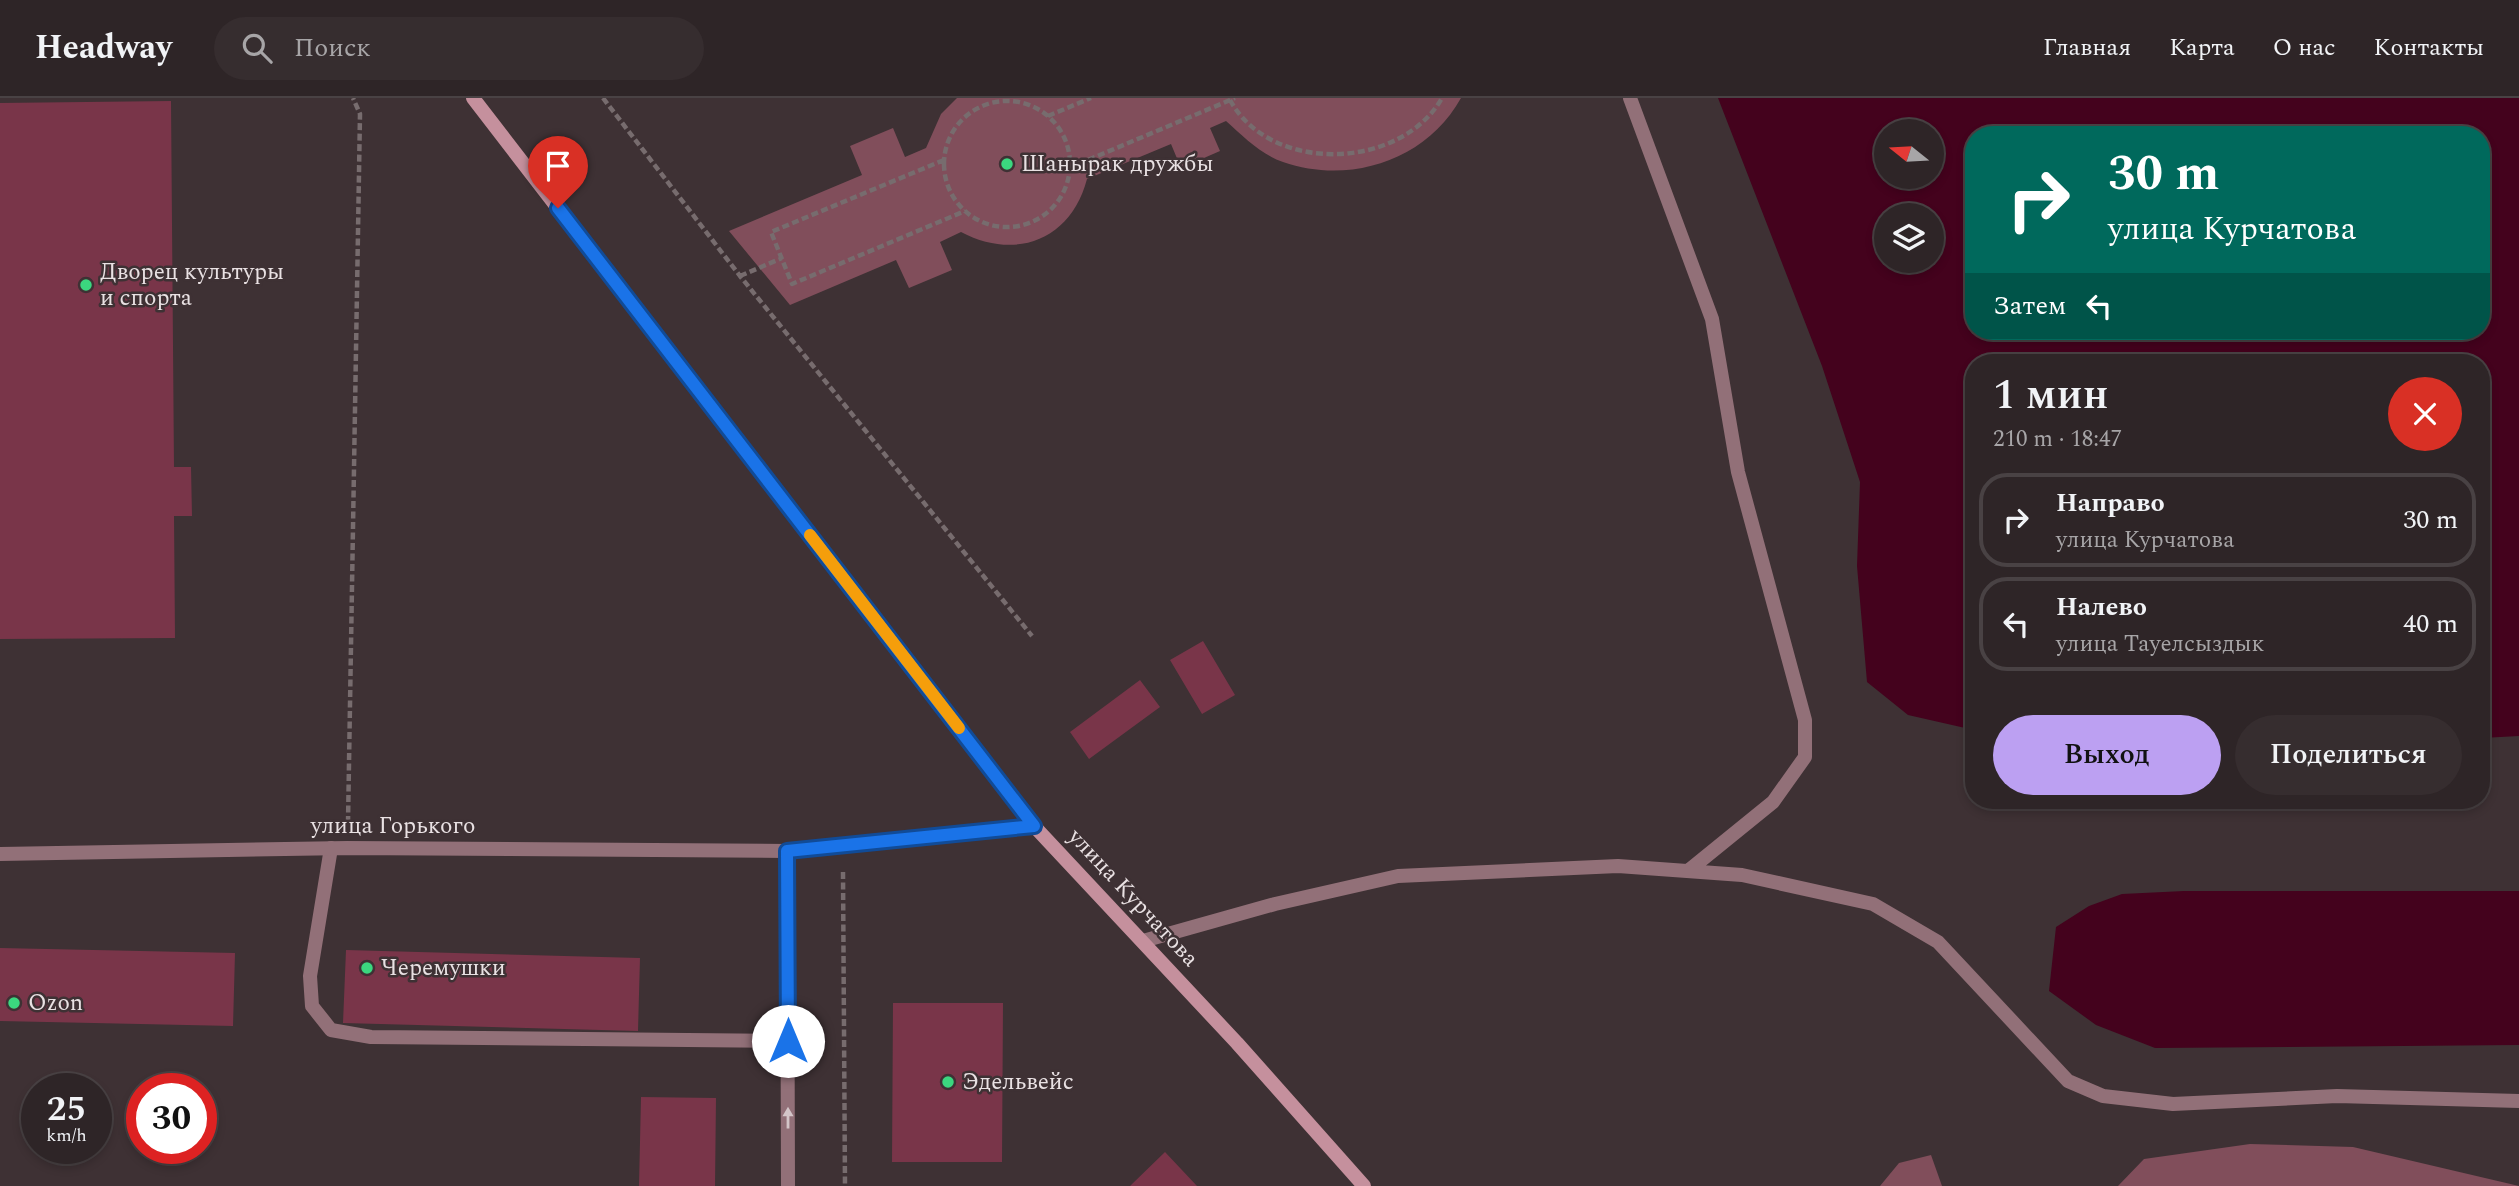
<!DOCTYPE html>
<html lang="ru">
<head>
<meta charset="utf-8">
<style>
	body { margin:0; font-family:Spectral,serif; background:#362d2f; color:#f1f3f6; height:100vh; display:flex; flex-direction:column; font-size:26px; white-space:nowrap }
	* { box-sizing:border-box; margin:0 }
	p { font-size:23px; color:#a7a5a7 }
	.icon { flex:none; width:38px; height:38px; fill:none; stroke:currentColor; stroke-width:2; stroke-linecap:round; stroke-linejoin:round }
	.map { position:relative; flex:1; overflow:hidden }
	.details { position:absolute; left:1965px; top:256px; width:525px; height:455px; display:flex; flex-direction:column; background:#2e2527; border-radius:28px; box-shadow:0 4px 10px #0003,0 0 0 2px #494244 }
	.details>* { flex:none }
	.hud { position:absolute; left:1965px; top:28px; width:525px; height:214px; border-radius:28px; box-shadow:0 4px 10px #0003,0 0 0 2px #494244; background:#00695c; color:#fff; overflow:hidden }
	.needle { width:46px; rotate:288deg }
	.controls { position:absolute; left:1874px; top:21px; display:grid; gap:14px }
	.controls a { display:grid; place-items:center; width:70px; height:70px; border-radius:50%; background:#2e2527; box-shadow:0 4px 10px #0003,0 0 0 2px #494244; font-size:35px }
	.speed { position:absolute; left:21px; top:975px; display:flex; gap:14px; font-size:35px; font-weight:700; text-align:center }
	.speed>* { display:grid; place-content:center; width:91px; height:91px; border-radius:50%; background:#2e2527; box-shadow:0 4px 10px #0003,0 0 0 2px #494244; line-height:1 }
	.speed small { font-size:18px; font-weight:400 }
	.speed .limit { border:10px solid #d22; background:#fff; color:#111 }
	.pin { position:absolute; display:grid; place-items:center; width:60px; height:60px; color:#fff; margin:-72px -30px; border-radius:50% 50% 50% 0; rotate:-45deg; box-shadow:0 0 7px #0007 }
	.pin .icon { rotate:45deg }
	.me { position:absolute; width:77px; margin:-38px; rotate:0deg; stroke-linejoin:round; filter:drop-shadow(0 0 5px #0008) }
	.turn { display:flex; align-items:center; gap:24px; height:147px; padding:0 28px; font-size:32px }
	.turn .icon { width:91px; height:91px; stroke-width:2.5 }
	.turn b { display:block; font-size:49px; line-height:60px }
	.then { display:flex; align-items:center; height:66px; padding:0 28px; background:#0003; gap:14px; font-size:26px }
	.round { display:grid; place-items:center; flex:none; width:74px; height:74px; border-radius:37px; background:#362d2f }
	.summary { display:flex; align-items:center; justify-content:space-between; height:119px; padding:0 28px }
	h1 { font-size:42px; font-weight:600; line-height:52px }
	.primary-button { display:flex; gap:14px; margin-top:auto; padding:14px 28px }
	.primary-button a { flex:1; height:80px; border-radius:42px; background:#bca0f2; color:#111; font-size:28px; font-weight:600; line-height:80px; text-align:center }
	.primary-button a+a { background:#362d2f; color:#f1f3f6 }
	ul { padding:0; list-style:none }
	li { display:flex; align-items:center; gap:21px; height:94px; margin:0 14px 10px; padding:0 14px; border:4px solid #494244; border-radius:28px }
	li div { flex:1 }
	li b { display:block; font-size:26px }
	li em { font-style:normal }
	header { display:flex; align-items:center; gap:42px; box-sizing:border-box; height:98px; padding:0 35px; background:#2e2527; border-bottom:2px solid #494244 }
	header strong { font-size:33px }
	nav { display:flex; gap:38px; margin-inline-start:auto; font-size:24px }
	.search { width:490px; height:63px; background:#362d2f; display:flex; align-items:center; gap:18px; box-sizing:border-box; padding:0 24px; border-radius:38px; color:#a7a5a7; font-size:26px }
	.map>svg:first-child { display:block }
	.green { fill:#814e5b }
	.water { fill:#44021d; fill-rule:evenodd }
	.building { fill:#793549 }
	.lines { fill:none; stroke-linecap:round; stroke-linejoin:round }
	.path { stroke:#776c6e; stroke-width:4.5; stroke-dasharray:7 3.5; stroke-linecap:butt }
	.lane { stroke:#927078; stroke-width:14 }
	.street { stroke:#927078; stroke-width:14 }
	.secondary { stroke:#c5909d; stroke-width:14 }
	.oneway { fill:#d3c5c8 }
	.route-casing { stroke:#114b97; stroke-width:18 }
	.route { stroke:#1a73e8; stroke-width:12 }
	.slow { stroke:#f59e0b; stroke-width:12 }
	.poi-dot { fill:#3bd77f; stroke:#3e3134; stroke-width:2.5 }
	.labels { text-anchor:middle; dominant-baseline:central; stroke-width:5; stroke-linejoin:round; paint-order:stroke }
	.poi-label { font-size:23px; fill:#e9e1e3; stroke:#3e3134; text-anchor:start }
	.street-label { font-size:23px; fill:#e9e1e3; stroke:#3e3134 }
</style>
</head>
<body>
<header>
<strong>Headway</strong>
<div class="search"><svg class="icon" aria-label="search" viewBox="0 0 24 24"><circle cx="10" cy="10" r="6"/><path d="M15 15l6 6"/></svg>Поиск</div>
<nav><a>Главная</a><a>Карта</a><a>О нас</a><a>Контакты</a></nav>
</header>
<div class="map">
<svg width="2519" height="1088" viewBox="0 0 2519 1088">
	<rect width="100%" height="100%" fill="#3e3134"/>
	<path class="green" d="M957 0H1461C1426 63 1349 87 1283 64 1260 56 1243 38 1226 23L1210 30 1220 53 1181 70 1171 46 1087 81C1071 142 1016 163 961 134L940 144 952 172 909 190 896 162 790 207 729 133 862 77 850 48 893 30 905 59 926 50 941 16Z
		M2250 1046 2353 1049 2519 1088H2118L2144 1061Z
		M1931 1057 1942 1088H1880L1899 1065Z"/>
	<path class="water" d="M1718 0H2519V638L2482 640V264H1974V632L1908 617 1867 584 1857 468 1860 384 1822 268ZM1886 33H1932V79H1886ZM1974 37H2482V233H1974ZM1886 117H1932V163H1886Z
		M2184 793H2519V947L2155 950 2096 927 2049 893 2056 829 2089 808 2122 796Z"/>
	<path class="building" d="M171 3 174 369H191L192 418H174L175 540 0 541V5Z
		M1203 543 1235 597 1202 616 1170 562Z
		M1140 582 1160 609 1089 661 1070 634Z
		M0 850 235 855 233 928 0 923Z
		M346 852 640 860 638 933 343 925Z
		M893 905H1003L1002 1064H892Z
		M641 999 716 1000 715 1088H639Z
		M1165 1054 1197 1088H1130Z"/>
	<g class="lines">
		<path class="path" d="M603 0 740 178 1032 538
			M1230 2C1271 77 1401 72 1442 0
			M944 66a63 63 0 1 1 126 0a63 63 0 1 1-126 0Z
			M1048 18 1091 0
			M944 62 771 134 792 186 965 113
			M1069 70 1235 0
			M740 178 782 160
			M348 725 360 16 353 0
			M843 774 845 1088"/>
		<path class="lane" d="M331 750 310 878 312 908 331 932 371 939 788 943"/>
		<path class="street" d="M1630 0 1712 221 1738 374 1805 622V659L1773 704 1688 773
			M787 753 788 1088
			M0 756 347 750 787 753 1034 728
			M1143 843 1275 806 1398 778 1618 768 1742 777 1873 806 1938 844 2068 983 2103 998 2173 1006 2337 998 2519 1003"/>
		<path class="secondary" d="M473 0 1034 728 1237 945 1364 1088"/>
	</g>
	<defs><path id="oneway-solid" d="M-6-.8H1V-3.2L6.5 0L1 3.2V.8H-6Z" transform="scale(1.75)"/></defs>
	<use class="oneway" href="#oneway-solid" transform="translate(788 1020) rotate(-90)"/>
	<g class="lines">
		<g class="route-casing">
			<path id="route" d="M558 110 1034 728 787 753 788 943"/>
		</g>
		<use href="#route" class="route"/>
		<path class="slow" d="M810 437 959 630"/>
	</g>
	<g class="poi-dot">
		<circle cx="1007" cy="66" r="7"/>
		<circle cx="86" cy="187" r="7"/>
		<circle cx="367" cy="870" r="7"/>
		<circle cx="14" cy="905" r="7"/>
		<circle cx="948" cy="984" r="7"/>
	</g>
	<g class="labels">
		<g class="poi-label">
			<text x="1021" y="66">Шанырак дружбы</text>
			<text x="100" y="174">Дворец культуры<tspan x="100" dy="26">и спорта</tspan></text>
			<text x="381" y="870">Черемушки</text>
			<text x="28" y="905">Ozon</text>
			<text x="962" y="984">Эдельвейс</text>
		</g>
		<g class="street-label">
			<text x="393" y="728">улица Горького</text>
			<text transform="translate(1133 800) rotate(47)">улица Курчатова</text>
		</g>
	</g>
</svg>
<div class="controls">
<a><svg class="needle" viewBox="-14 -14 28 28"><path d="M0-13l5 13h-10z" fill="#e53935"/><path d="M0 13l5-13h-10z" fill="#a7a5a7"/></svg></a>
<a><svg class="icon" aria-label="layers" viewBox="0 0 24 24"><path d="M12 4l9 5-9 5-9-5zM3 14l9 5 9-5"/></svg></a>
</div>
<div class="speed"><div>25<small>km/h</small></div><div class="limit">30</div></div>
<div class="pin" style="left:558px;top:110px;background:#d93025"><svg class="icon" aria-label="arrive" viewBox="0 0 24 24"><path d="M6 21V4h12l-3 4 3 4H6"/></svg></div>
<svg class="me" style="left:788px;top:943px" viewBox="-20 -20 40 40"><circle r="19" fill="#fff"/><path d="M0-13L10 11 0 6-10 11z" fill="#1a73e8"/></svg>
<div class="hud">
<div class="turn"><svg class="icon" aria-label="right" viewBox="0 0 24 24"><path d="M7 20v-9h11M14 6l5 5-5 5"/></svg><div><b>30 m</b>улица Курчатова</div></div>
<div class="then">Затем<svg class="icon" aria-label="left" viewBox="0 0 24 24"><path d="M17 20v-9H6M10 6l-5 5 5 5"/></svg></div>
</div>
<section class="details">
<div class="summary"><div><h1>1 мин</h1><p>210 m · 18:47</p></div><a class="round" style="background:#d93025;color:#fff"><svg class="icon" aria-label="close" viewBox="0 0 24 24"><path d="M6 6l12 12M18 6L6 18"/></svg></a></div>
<ul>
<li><svg class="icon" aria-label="right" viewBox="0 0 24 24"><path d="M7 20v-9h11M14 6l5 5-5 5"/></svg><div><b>Направо</b><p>улица Курчатова</p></div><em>30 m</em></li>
<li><svg class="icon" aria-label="left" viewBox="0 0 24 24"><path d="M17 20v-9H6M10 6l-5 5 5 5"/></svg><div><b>Налево</b><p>улица Тауелсыздык</p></div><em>40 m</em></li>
</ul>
<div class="primary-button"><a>Выход</a><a>Поделиться</a></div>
</section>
</div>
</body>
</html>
